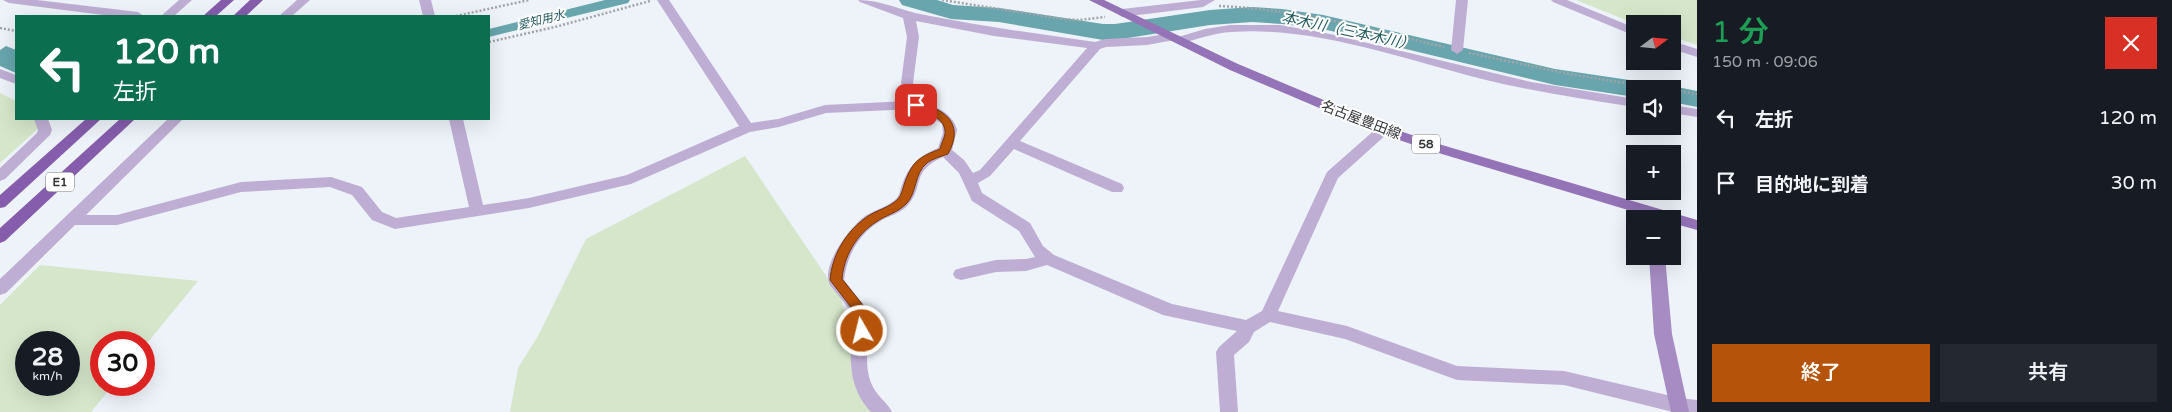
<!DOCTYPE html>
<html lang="ja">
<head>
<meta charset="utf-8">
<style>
	body { margin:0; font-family:"Varela Round","Noto Sans JP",sans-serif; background:#242831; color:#f1f3f6; height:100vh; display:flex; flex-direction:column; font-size:19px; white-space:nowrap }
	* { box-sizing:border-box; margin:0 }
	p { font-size:16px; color:#9ea1a6 }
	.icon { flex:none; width:28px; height:28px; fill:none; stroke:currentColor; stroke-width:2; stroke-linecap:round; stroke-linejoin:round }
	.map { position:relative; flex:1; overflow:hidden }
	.drawer { display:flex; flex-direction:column; background:#171b24; width:475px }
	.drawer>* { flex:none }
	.hud { position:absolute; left:15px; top:15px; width:475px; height:105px; border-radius:0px; box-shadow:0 5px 20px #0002; background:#0b6e4f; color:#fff; overflow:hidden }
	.needle { width:32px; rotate:74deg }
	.fabs { position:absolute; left:1626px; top:15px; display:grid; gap:10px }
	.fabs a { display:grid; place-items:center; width:55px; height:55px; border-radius:0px; background:#171b24; box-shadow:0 5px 20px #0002; font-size:25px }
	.speed { position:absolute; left:15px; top:331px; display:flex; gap:10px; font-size:25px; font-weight:700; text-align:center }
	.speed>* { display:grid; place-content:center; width:65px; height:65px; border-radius:50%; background:#171b24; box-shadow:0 5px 20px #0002; line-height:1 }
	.speed small { font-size:12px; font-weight:400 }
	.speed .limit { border:8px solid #d22; background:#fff; color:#111 }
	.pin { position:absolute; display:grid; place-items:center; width:42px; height:42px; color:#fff; margin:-21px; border-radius:10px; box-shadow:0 2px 8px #0006 }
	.me { position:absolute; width:55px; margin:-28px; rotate:352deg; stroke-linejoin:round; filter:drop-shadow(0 0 4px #0008) }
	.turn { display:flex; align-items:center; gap:18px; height:105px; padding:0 15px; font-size:22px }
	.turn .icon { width:65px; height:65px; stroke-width:2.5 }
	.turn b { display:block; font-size:35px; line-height:42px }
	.round { display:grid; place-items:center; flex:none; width:52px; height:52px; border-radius:0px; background:#242831 }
	.overview { display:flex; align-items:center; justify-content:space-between; height:85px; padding:0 15px }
	h1 { font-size:30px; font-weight:600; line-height:38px; color:#1e9e55 }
	.cta { display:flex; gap:10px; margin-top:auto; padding:10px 15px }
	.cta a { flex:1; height:58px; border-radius:0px; background:#b45309; color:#fff; font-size:20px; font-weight:600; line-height:58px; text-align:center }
	.cta a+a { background:#242831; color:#f1f3f6 }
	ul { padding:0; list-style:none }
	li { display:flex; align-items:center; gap:15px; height:65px; padding:0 15px }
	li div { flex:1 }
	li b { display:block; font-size:19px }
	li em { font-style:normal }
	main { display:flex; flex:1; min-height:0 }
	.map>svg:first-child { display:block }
	.green { fill:#d5e6ca; fill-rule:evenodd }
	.water { fill:#68a5ad }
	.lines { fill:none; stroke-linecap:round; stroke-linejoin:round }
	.canal { fill:#68a5ad; fill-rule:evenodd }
	.river { fill:#68a5ad; fill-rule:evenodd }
	.path { stroke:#a1a5aa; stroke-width:2.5; stroke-dasharray:2 2; stroke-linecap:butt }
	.street { fill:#bfaed4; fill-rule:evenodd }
	.secondary { fill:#a68cc3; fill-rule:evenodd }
	.primary { fill:#9473b7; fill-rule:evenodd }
	.highway { fill:#855dac; fill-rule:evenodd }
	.route { fill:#b45309; stroke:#753606 }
	.labels { text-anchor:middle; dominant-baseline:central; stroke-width:4; stroke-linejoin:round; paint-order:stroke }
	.far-water-label { font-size:12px; font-style:italic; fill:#255a61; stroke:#fff }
	.shield { fill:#fff; stroke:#707274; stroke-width:1 }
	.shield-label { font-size:12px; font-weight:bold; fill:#333638 }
	.street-label { font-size:14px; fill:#333638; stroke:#fff }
	.water-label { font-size:15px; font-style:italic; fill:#255a61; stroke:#fff }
</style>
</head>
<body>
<main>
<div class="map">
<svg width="1697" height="412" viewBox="0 0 1697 412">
	<rect width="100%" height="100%" fill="#edf3f9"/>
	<path class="green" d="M1576 0H1697V45L1673 37 1672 24H1636Z
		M0 93 16 101V119H49L0 163Z
		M745 156 841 298 854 351 883 412H510L518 368 538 336 586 239Z
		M40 265 198 281 144 347V342H101V385H113L91 412H0V305ZM26 342H69V385H26Z"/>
	<path class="water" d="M6 46 16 50V73L0 66V50Z"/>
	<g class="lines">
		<path class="canal" d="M605 0H630L628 3 489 37V29Z"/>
		<path class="river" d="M899 0H937L953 5 999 8 1103 24H1115L1210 10 1252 7 1282 9 1323 15 1555 69 1636 81 1646 83 1649 89H1635V97L1555 85 1323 29 1282 24 1252 22 1210 25 1115 40H1103L999 22 951 19 902 5Z
			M1672 86 1697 91V107L1672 102V89H1662Z"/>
		<path class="path" d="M942 0 1063 19 1079 20 1105 17
			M1219 6C1296 9 1369 29 1444 47
			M456 16 529 0
			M0 28 16 31
			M489 42 555 27 650 1
			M1469 53 1569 74 1663 89
			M1672 90 1697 94"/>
		<path class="street" d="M3 0H37L138 12 144 16H111L9 3Z
			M179 0H192L174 16H161Z
			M297 0H310L292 16H279Z
			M419 0H431L435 16H423Z
			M657 0H669L751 123 778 119 825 105 908 101 901 83 907 37 903 18 860 2 858 0C882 0 902 11 925 15 981 26 1038 34 1095 42L1105 39 1147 37 1172 33 1178 37 1205 29 1230 25H1280L1330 34 1531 82 1635 99V107C1582 99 1530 91 1478 78 1401 58 1311 26 1232 32 1214 33 1197 39 1180 44L1174 40 1147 45 1106 47 1100 49 1020 141 1122 184 1124 188 1122 192H1112L1014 149 990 176 978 183 982 193 1030 223 1043 246 1054 255 1172 304 1246 320 1262 311 1327 172 1378 127H1388L1390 130 1388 133 1338 178 1278 311 1347 326 1457 366 1564 371 1680 398 1697 400V412H1673L1564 385 1457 380 1345 339 1270 322 1254 332 1249 342 1234 355 1238 412H1220L1216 352 1219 347 1237 331 1163 315 1047 265 1026 271 996 272 961 280 955 278 953 274 955 270 961 268 996 260 1026 259 1035 257 1019 231 972 201 959 173 943 157C910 172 925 185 908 205 901 213 891 215 882 220 859 233 847 255 844 280L871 314C869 337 862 366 873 387 878 397 888 403 892 412H871C845 385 850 350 854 315L830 285C820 266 850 227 865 216 875 210 887 207 896 199 900 195 900 190 902 185 909 165 919 156 938 148L943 133 942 124 931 116 915 109 826 113 779 127 750 132 631 184 529 208 395 229 372 220 352 195 330 187 241 192 117 225H75L6 293 0 295V279L168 119H183L86 215H117L241 182 331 177 362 187 382 212 396 218 469 207 449 119H463L483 205 529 198 627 175 739 126ZM916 21 994 36 1087 48 980 170 973 173 964 160 952 150 957 130C953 113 936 107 922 102L913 83 919 37Z
			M1201 0H1215L1203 7 1122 17 1116 13 1122 9Z
			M1456 0H1468L1463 50 1457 54 1451 50Z
			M1551 0H1567L1635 28V36L1553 2Z
			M1672 41 1697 49V57L1672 49Z
			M0 69 16 75V84L0 78Z
			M1672 105 1697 109V117L1672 113Z
			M34 119H48L52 130 50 135 5 179 0 181V168L37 133 38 130Z"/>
		<path class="secondary" d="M1649 256H1665L1672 334 1689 412H1671L1654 334Z"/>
		<path class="primary" d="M1089 0H1104L1238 64 1388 127 1442 145 1697 220V230L1672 223V219H1658L1432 151 1378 133 1230 70Z"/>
		<path class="highway" d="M221 0H234L216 16H203Z
			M250 0H263L246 16H233Z
			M86 119H101L5 207 0 208V195Z
			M120 119H135L5 241 0 243V228Z"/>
	</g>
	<path class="route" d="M916 102C945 109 965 123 948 154 942 156 932 159 927 163 914 173 917 194 906 204 897 213 886 215 876 222 856 235 844 256 842 279L870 314 866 334H857L855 331 857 315 830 280C832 255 846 231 868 216 877 210 889 208 898 199 902 195 903 187 905 182 913 160 920 157 940 149 941 144 944 139 945 134 947 118 924 110 913 107L911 105Z"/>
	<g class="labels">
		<g class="far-water-label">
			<text transform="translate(541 20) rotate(-14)">愛知用水</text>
		</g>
		<g class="shield">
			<rect x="1412" y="134.5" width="28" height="19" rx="4"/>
			<rect x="46" y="172.5" width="28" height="19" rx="4"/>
		</g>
		<g class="shield-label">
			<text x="1426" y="144">58</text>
			<text x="60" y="182">E1</text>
		</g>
		<g class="street-label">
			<text transform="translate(1361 120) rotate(21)">名古屋豊田線</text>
		</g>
		<g class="water-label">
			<text transform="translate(1348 31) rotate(12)">本木川（三本木川）</text>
		</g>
	</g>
</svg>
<div class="fabs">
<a><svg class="needle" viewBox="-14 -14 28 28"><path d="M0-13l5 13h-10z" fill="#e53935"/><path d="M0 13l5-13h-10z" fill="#9ea1a6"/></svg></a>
<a><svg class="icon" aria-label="sound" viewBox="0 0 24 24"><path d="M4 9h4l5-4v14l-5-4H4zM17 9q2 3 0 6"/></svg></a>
<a>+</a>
<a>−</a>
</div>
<div class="speed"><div>28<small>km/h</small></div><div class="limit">30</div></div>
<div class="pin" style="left:916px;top:105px;background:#d93025"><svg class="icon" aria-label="arrive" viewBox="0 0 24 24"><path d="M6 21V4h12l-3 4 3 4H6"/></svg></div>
<svg class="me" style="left:862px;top:331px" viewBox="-20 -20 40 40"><circle r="17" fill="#b45309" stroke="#fff" stroke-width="3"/><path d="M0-11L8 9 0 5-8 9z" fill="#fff"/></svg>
<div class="hud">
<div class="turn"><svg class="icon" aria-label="left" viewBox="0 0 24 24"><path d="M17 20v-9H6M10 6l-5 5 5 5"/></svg><div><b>120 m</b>左折</div></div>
</div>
</div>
<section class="drawer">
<div class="overview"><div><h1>1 分</h1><p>150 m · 09:06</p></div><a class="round" style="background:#d93025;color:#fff"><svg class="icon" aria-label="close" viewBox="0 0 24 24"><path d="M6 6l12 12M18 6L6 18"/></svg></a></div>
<ul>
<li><svg class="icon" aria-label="left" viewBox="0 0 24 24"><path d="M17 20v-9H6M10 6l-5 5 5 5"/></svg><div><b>左折</b></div><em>120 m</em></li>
<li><svg class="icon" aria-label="arrive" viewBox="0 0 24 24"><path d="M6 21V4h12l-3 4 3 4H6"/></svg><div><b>目的地に到着</b></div><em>30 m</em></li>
</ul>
<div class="cta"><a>終了</a><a>共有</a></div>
</section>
</main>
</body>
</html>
